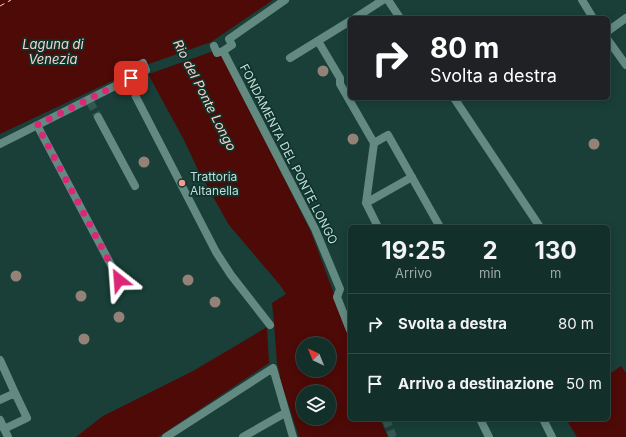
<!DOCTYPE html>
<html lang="it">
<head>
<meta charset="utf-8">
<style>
	body { margin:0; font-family:Inter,sans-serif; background:#1c3732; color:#f1f3f6; height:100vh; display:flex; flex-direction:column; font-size:15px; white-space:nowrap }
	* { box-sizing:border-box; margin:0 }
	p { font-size:13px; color:#9da9a8 }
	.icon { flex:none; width:22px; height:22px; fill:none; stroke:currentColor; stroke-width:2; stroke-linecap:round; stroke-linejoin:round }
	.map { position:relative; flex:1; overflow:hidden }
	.drawer { position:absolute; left:348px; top:225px; width:262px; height:196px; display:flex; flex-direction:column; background:#132f2a; border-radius:6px; box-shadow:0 2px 10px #0003,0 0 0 1px #324a47 }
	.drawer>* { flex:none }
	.banner { position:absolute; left:348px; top:16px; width:262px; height:84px; border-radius:6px; box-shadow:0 2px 10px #0003,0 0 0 1px #324a47; background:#202124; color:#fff; overflow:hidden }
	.needle { width:26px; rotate:317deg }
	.controls { position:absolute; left:296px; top:337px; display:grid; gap:8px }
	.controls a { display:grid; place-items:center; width:40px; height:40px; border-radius:50%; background:#132f2a; box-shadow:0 2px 10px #0003,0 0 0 1px #324a47; font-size:20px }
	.pin { position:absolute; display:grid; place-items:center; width:34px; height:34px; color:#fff; margin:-17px; border-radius:8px; box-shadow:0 2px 6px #0006 }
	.me { position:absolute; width:44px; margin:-22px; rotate:332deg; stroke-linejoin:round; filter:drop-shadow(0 0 3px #0008) }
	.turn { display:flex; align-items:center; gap:14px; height:84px; padding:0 16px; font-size:18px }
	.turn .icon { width:52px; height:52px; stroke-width:2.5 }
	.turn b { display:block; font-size:28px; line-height:34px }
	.eta { display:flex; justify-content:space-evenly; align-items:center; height:68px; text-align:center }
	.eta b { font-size:24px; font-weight:700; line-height:28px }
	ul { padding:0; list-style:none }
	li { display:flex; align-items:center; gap:12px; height:60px; padding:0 16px; border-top:1px solid #324a47 }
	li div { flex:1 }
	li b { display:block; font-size:15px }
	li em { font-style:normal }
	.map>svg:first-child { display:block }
	.water { fill:#4e0a07; fill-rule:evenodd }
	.pier { fill:#193f38 }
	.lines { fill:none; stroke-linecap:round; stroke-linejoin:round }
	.ferry { stroke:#fdd0c9; stroke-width:1; stroke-dasharray:5 4; stroke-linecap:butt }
	.pedestrian-tunnel { stroke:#335750; stroke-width:8; stroke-dasharray:8 4; stroke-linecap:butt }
	.pedestrian { stroke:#638a81; stroke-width:8 }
	.tree { fill:#948279 }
	.route { stroke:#db2777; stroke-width:7; stroke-dasharray:0 12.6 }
	.poi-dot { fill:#f59c90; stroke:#0d352e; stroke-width:1.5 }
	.labels { text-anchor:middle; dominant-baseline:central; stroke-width:3.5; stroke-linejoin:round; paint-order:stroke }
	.street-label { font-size:12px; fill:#c8dcd7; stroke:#0d352e }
	.poi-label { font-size:12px; fill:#c8dcd7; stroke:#0d352e; text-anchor:start }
	.water-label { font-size:13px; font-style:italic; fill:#fdd0c9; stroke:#0d352e }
</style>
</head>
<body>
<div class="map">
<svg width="626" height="437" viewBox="0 0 626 437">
	<rect width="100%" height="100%" fill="#193f38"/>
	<path class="water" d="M0 0H273L211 42 221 54 311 232 350 337V419H380L388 437H299L279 376 280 375 277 364 269 363 158 437H76L103 416 193 371 274 323 272 303 286 294 280 285 229 225 199 172 183 138 148 74 146 65 0 134ZM303 344H329V370H303ZM303 392H329V418H303Z
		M621 366 626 373V437H577L566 419H608V375Z"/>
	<path class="pier" d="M226 33 227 35 213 43 214 51 146 75 144 68 129 75 128 73 146 65 211 42Z
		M274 323 277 364 269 363 267 327Z"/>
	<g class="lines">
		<path class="ferry" d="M0 6 11 0"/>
		<path class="pedestrian-tunnel" d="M128 83 136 97
			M90 102 98 117
			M386 419 393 437"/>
		<path class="pedestrian" d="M285 0 229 39 232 45 223 51 315 229 340 289 337 297 350 330
			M388 0 400 18
			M582 0 593 18
			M355 18 383 0
			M608 31 626 18
			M608 40 626 65
			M318 41 340 78V84L374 143 366 203 378 227
			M214 46 217 53 223 51
			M290 58 350 21
			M128 83 123 73 143 63 146 70
			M136 97 216 252 231 275 270 325
			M454 98 540 227
			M98 117 135 186
			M37 125 119 280
			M374 143 388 135 440 227
			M0 144 131 78
			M366 203 412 177
			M0 360 15 393
			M0 400 15 393 27 418 4 429
			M480 419 489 437
			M543 419 552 437
			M0 420 8 437
			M166 437 273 368 293 437
			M243 437 285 413"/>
	</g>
	<g class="tree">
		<circle cx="323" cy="71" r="5.5"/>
		<circle cx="353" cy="139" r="5.5"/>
		<circle cx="594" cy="144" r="5.5"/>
		<circle cx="144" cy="162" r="5.5"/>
		<circle cx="16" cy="276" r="5.5"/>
		<circle cx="188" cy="280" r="5.5"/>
		<circle cx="81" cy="296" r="5.5"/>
		<circle cx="215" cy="302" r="5.5"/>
		<circle cx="119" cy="317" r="5.5"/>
		<circle cx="84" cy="339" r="5.5"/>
	</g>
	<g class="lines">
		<path class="route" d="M119 280 37 125 131 78"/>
	</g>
	<circle class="poi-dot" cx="182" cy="183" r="4"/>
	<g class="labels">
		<g class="street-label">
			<text transform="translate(289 154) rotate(63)">FONDAMENTA DEL PONTE LONGO</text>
		</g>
		<g class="poi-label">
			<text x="190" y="176">Trattoria<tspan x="190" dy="14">Altanella</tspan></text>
		</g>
		<g class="water-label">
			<text x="53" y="44">Laguna di<tspan x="53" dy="15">Venezia</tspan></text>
			<text transform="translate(205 95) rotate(63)">Rio del Ponte Longo</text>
		</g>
	</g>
</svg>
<div class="controls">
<a><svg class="needle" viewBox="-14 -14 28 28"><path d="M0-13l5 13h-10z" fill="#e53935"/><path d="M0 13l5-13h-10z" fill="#9da9a8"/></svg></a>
<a><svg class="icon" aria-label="layers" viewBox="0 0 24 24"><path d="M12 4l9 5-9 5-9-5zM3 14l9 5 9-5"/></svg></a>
</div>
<div class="pin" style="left:131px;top:78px;background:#d93025"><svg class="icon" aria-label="arrive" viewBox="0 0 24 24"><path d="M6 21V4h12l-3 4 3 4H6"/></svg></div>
<svg class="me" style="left:119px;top:280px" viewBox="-20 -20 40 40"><path d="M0-17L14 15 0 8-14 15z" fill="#db2777" stroke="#fff" stroke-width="4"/></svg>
<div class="banner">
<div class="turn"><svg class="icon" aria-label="right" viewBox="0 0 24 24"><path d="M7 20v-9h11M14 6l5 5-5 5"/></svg><div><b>80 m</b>Svolta a destra</div></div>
</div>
<section class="drawer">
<div class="eta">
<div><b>19:25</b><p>Arrivo</p></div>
<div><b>2</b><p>min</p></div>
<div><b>130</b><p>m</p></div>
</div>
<ul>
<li><svg class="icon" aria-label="right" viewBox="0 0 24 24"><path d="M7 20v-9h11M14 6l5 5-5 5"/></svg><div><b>Svolta a destra</b></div><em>80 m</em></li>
<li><svg class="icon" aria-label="arrive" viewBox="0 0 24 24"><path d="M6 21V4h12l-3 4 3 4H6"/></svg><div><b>Arrivo a destinazione</b></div><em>50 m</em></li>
</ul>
</section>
</div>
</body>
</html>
